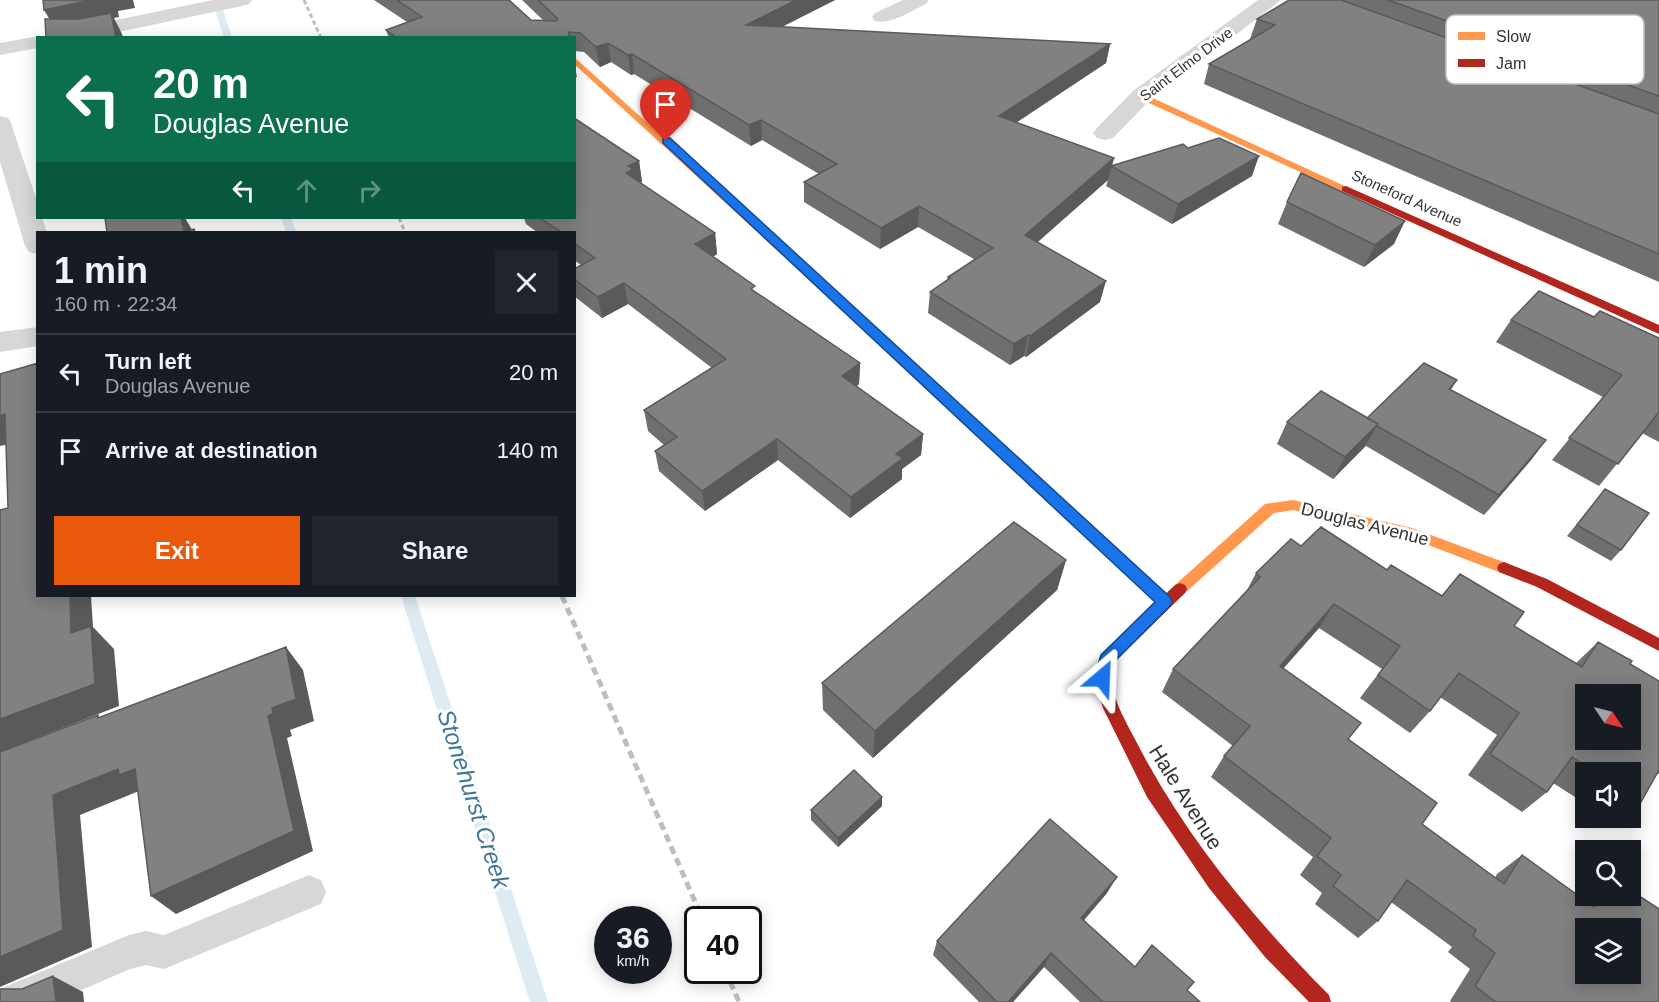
<!DOCTYPE html>
<html lang="en">
<head>
<meta charset="utf-8">
<style>
	body { margin:0; font-family:Arial,sans-serif; background:#20242c; color:#f1f3f6; height:100vh; display:flex; flex-direction:column; font-size:22px; white-space:nowrap }
	* { box-sizing:border-box; margin:0 }
	p { font-size:20px; color:#9ea1a6 }
	.icon { flex:none; width:33px; height:33px; fill:none; stroke:currentColor; stroke-width:2; stroke-linecap:round; stroke-linejoin:round }
	.map { position:relative; flex:1; overflow:hidden }
	.details { position:absolute; left:36px; top:231px; width:540px; height:366px; display:flex; flex-direction:column; background:#171b24; border-radius:0px; box-shadow:0 3px 15px #0003 }
	.details>* { flex:none }
	.top-card { position:absolute; left:36px; top:36px; width:540px; height:183px; border-radius:0px; box-shadow:0 3px 15px #0003; background:#0b6e4f; color:#fff; overflow:hidden }
	.needle { width:39px; rotate:125deg }
	.fabs { position:absolute; left:1575px; top:684px; display:grid; gap:12px }
	.fabs a { display:grid; place-items:center; width:66px; height:66px; border-radius:0px; background:#171b24; box-shadow:0 3px 15px #0003; font-size:30px }
	.speed { position:absolute; left:594px; top:906px; display:flex; gap:12px; font-size:30px; font-weight:700; text-align:center }
	.speed>* { display:grid; place-content:center; width:78px; height:78px; border-radius:50%; background:#171b24; box-shadow:0 3px 15px #0003; line-height:1 }
	.speed small { font-size:15px; font-weight:400 }
	.speed .limit { border:3px solid #111; border-radius:9px; background:#fff; color:#111 }
	.pin { position:absolute; display:grid; place-items:center; width:51px; height:51px; color:#fff; margin:-62px -26px; border-radius:50% 50% 50% 0; rotate:-45deg; box-shadow:0 0 6px #0007 }
	.pin .icon { rotate:45deg }
	.me { position:absolute; width:66px; margin:-33px; rotate:26deg; stroke-linejoin:round; filter:drop-shadow(0 0 4px #0008) }
	.turn { display:flex; align-items:center; gap:21px; height:126px; padding:0 18px; font-size:27px }
	.turn .icon { width:78px; height:78px; stroke-width:2.5 }
	.turn b { display:block; font-size:42px; line-height:51px }
	.lanes { display:flex; align-items:center; height:57px; padding:0 18px; background:#0003; justify-content:center; gap:30px; direction:ltr }
	.lanes .off { opacity:.35 }
	.round { display:grid; place-items:center; flex:none; width:63px; height:63px; border-radius:0px; background:#20242c }
	.headline { display:flex; align-items:center; justify-content:space-between; height:102px; padding:0 18px }
	h1 { font-size:36px; font-weight:600; line-height:45px }
	.cta { display:flex; gap:12px; margin-top:auto; padding:12px 18px }
	.cta a { flex:1; height:69px; border-radius:0px; background:#ea580c; color:#fff; font-size:24px; font-weight:600; line-height:69px; text-align:center }
	.cta a+a { background:#20242c; color:#f1f3f6 }
	ul { padding:0; list-style:none }
	li { display:flex; align-items:center; gap:18px; height:78px; padding:0 18px; border-top:2px solid #363941 }
	li div { flex:1 }
	li b { display:block; font-size:22px }
	li em { font-style:normal }
	.map>svg:first-child { display:block }
	.lines { fill:none; stroke-linecap:round; stroke-linejoin:round }
	.stream { fill:#ddebf3; fill-rule:evenodd }
	.lane { fill:#d7d7d7; fill-rule:evenodd }
	.street { fill:#d7d7d7; fill-rule:evenodd }
	.slow { fill:#ff974d; fill-rule:evenodd }
	.jam { fill:#b3261e; fill-rule:evenodd }
	.rail-far1 { stroke:#bebebe; stroke-width:3; stroke-dasharray:4.5 3; stroke-linecap:butt }
	.rail { stroke:#bebebe; stroke-width:5; stroke-dasharray:8 5; stroke-linecap:butt }
	.wall { fill:#6f6f6f }
	.shaded-wall { fill:#5a5a5a }
	.building { fill:#818181; stroke:#5a5a5a; stroke-width:1.5; fill-rule:evenodd }
	.route { fill:#1a73e8; stroke:#114b97; stroke-width:1.5 }
	.labels { text-anchor:middle; dominant-baseline:central; stroke-width:6; stroke-linejoin:round; paint-order:stroke }
	.far-street-label { font-size:15px; fill:#333; stroke:#fff }
	.street-label { font-size:18px; fill:#333; stroke:#fff }
	.near-street-label { font-size:21px; fill:#333; stroke:#fff }
	.near-water-label { font-size:24px; font-style:italic; fill:#3f7597; stroke:#fff }
	.key { fill:#fff; stroke:#c2c2c2; stroke-width:1.5 }
	.key-label { font-size:16px; fill:#333 }
</style>
</head>
<body>
<div class="map">
<svg width="1659" height="1002" viewBox="0 0 1659 1002">
	<rect width="100%" height="100%" fill="#fff"/>
	<g class="lines">
		<path class="stream" d="M212 0H220L232 38H224Z
			M281 218H291L296 232H286Z
			M401 596H415L548 1002H530Z"/>
		<path class="lane" d="M309 875 321 880 326 892 321 904 164 969 146 965 130 969 54 1002H0V989L129 935 146 931 164 935Z"/>
		<path class="street" d="M213 0H252L249 4 242 6 90 38H48L51 34 58 32Z
			M903 0H929L926 4C911 11 891 25 875 21L872 17 875 13Z
			M1258 0H1281L1149 101 1113 138 1105 140 1097 138 1093 133 1097 128 1133 91Z
			M38 36 45 38H38V48L0 55V43Z
			M0 116 8 118 11 123 38 204V218H42L47 232H38V254L29 252 25 246 0 162Z
			M38 327V346L0 352V332Z"/>
		<path class="slow" d="M574 57 812 271V275H804L574 64Z
			M1138 94H1144L1351 189 1350 191H1342L1138 98Z
			M1037 479 1042 480 1170 598 1172 602 1170 606 1165 608 1160 606 1032 488 1030 484 1032 480Z
			M1293 500 1412 528 1509 564 1511 568 1509 572 1504 574 1410 538 1293 510 1274 513 1185 593 1180 595 1175 593 1173 589 1175 585 1265 504Z"/>
		<path class="jam" d="M1346 186 1659 325V334L1342 191V187Z
			M808 270 812 271 1042 480 1044 484 1042 488H1032L804 275V271Z
			M1504 562 1547 579 1659 638V651L1537 587 1499 572 1497 568 1499 564Z
			M1180 583 1185 585 1187 589 1185 593 1114 662C1106 692 1124 717 1137 743 1186 838 1254 919 1329 995L1331 1002H1309L1265 957 1209 888 1147 797 1103 708 1094 678 1102 654 1175 585Z"/>
		<path class="rail-far1" d="M304 0 321 38
			M399 218 405 232"/>
		<path class="rail" d="M562 596 703 920
			M725 970 739 1002"/>
	</g>
	<path class="wall" d="M374 0H509L531 20 544 21 522 0H835L782 27 1110 44 1106 63 1017 122 1114 158 1112 166 1188 148 1252 176 1172 224 1106 186 1108 180 1037 242 1100 302 1026 357 1024 356 1010 365 928 313 930 292 947 280 948 277 974 259 918 227 880 249 804 202V182L819 174 762 140 751 146 634 74 631 75 611 62 600 67 584 52 574 51V38H389L386 30 407 22Z
		M1289 0H1659V282L1204 84 1209 64 1251 39H1250L1257 19Z
		M639 161 642 182 640 183 715 233 717 254 713 257 756 292 860 363 859 384 857 386 923 434 921 455 902 469V479L850 518 778 460 705 511 659 471 655 451 664 445 648 431 644 410 712 368 628 304 602 318 574 296V269L581 265 574 260V232H537L526 224 524 218H574Z
		M1287 202 1394 244 1364 267 1278 224Z
		M1594 317 1659 338V442L1642 433 1599 486 1552 460 1603 397 1496 342 1511 320Z
		M1457 380 1451 390 1546 440 1531 460 1484 515 1366 446 1333 479 1277 444 1287 422 1367 418Z
		M1605 489 1621 550 1611 561 1567 536Z
		M1301 546 1387 570 1442 596 1514 626 1576 663 1598 642 1630 664 1659 681V774L1657 773 1641 802 1630 809V772H1586V804L1553 783 1547 792 1522 812 1468 775 1497 735 1440 697 1430 711 1410 733 1360 698 1382 669 1319 628 1283 669 1348 739 1422 824 1495 878 1497 874 1522 855 1581 897 1583 894 1586 893V896H1630L1659 1002H1451L1450 1001 1470 969 1448 952 1452 947 1391 902 1378 921 1358 938 1315 904 1322 893 1300 875 1313 857 1211 777 1224 756 1233 746 1162 692 1173 669 1246 592 1256 573Z
		M1066 560 1057 590 873 758 823 710 822 683Z
		M882 797V806L838 847 811 820V810Z
		M1605 818H1619L1612 822Z
		M1107 893 1084 920 1135 967 1187 990 1200 1002H1080L1044 967 1013 1002H979L933 955 937 941Z"/>
	<path class="shaded-wall" d="M91 0H133L135 8 118 11 119 17 114 18 122 34 123 38H116L56 30 44 10Z
		M796 0H835L747 44 746 25Z
		M608 43 611 62 600 67 596 47Z
		M1110 44 1106 63 996 136 999 116Z
		M632 54 634 74 631 75 628 55Z
		M574 64 577 77 574 78Z
		M761 120 762 140 751 146 749 125Z
		M1259 156 1252 176 1172 224 1178 204Z
		M1114 158 1108 180 1022 256 1025 235Z
		M639 161 642 182 636 185 626 173 628 166Z
		M919 206 918 227 880 249 881 228Z
		M181 218H185L191 228 192 232H185Z
		M1405 221 1394 244 1364 267 1375 245Z
		M715 233 717 254 697 265 695 244Z
		M1106 281 1100 302 1026 357 1030 336Z
		M624 283 628 304 602 318 598 297Z
		M1028 335 1024 356 1010 365 1014 344Z
		M860 363 859 384 842 396V376Z
		M5 414 27 440 0 446V416Z
		M1378 424 1365 446 1333 479 1345 457Z
		M923 434 921 455 902 469V479L850 518 851 497 896 454Z
		M777 439 778 460 705 511 702 491Z
		M1546 440 1531 460 1484 515 1499 495Z
		M1066 560 1057 590 873 758 875 731Z
		M70 596H91L93 627 114 649 119 706 0 752V719L71 633Z
		M1334 604 1319 628 1265 689 1280 666Z
		M286 647 303 670 314 721 290 730 292 736 287 738 313 851 176 914 151 896 268 716 272 708Z
		M118 769H135L139 791 80 815 92 947 0 987V957L53 795Z
		M882 797V806L838 847V838Z
		M1117 877 1107 893 1073 933 1081 918Z
		M1051 953 1044 967 1013 1002H1008Z
		M53 976 83 992 84 1002H56Z"/>
	<path class="building" d="M43 0H91L44 10Z
		M397 0H509L531 20 556 21 558 19 538 0H796L746 25 1110 44 999 116 1114 158 1025 235 1106 281 1030 336 1028 335 1014 344 930 292 950 278 948 277 993 248 919 206 881 228 804 182 837 164 761 120 749 125 632 54 628 55 608 43 596 47 580 33 569 32 568 38H397L386 30 422 17Z
		M1289 0H1341L1659 114V254L1209 64 1275 25 1257 19Z
		M1388 0H1659V96Z
		M111 13 116 38H46L45 19H79Z
		M574 118 639 161 628 166 633 169 626 173 715 233 695 244 755 286 751 289 860 363 842 376 923 434 896 454 903 458 851 497 777 439 702 491 655 451 677 437 644 410 726 359 624 283 598 297 574 279V269L595 258 574 243V232H561L540 218H574Z
		M1219 138 1259 156 1178 204 1111 166 1183 144 1188 148Z
		M1301 173 1405 221 1375 245 1287 202Z
		M105 218H181L184 231 194 229 195 232H107Z
		M1539 291 1594 317 1600 311 1659 338V412L1618 464 1569 438 1622 375 1511 320Z
		M38 363V596H70L71 633 91 626 95 684 0 719V510L8 508 5 414 0 416V374Z
		M1424 363 1457 380 1449 389 1546 440 1499 495 1377 426 1378 424 1367 418Z
		M1321 391 1378 424 1345 457 1287 422Z
		M1605 489 1649 513 1621 550 1577 525Z
		M1014 522 1066 560 875 731 822 683Z
		M1321 527 1387 570 1391 565 1442 596 1460 574 1524 612 1514 626 1582 667 1598 642 1632 661 1630 664 1659 681V770L1641 802 1630 795V772H1595L1572 757 1547 792 1490 754 1519 713 1459 673 1430 711 1378 675 1400 646 1334 604 1280 666 1361 723 1348 739 1437 803 1422 824 1504 884 1522 855 1594 907 1601 896H1630V890L1659 909V1002H1496L1475 986 1495 953 1473 936 1476 930 1407 880 1378 921 1333 886 1341 875 1317 856 1331 838 1224 756 1250 726 1173 669 1260 577 1256 573 1291 539 1301 546ZM1586 694H1630V740H1586ZM1586 928H1630V974H1586Z
		M286 647 296 699 272 708 273 714 268 716 294 831 151 896 135 769 119 775 118 769 53 795 63 930 0 957V752L98 715V718Z
		M854 770 882 797 838 838 811 810Z
		M1050 819 1117 877 1081 918 1135 967 1152 945 1194 982 1187 990 1200 1002H1103L1051 953 1008 1002H997L937 941Z
		M53 976 56 1002H0V989H22Z"/>
	<path class="route" d="M663 138H670L1170 597 1172 602 1170 606 1113 663 1107 683 1102 685 1096 683 1094 678 1101 655 1155 602 663 143Z"/>
	<g class="labels">
		<g class="far-street-label">
			<text transform="translate(1186 64) rotate(-37)">Saint Elmo Drive</text>
			<text transform="translate(1407 198) rotate(24)">Stoneford Avenue</text>
		</g>
		<g class="street-label">
			<text transform="translate(1365 524) rotate(14)">Douglas Avenue</text>
		</g>
		<g class="near-street-label">
			<text transform="translate(1186 797) rotate(58)">Hale Avenue</text>
		</g>
		<g class="near-water-label">
			<text transform="translate(474 799) rotate(72)">Stonehurst Creek</text>
		</g>
	</g>
	<rect x="1446" y="15" width="198" height="69" rx="9" class="key"/>
	<rect x="1458" y="32" width="27" height="8" fill="#ff974d"/>
	<rect x="1458" y="59" width="27" height="8" fill="#b3261e"/>
	<g class="key-label">
		<text x="1496" y="42">Slow</text>
		<text x="1496" y="69">Jam</text>
	</g>
</svg>
<div class="fabs">
<a><svg class="needle" viewBox="-14 -14 28 28"><path d="M0-13l5 13h-10z" fill="#e53935"/><path d="M0 13l5-13h-10z" fill="#9ea1a6"/></svg></a>
<a><svg class="icon" aria-label="sound" viewBox="0 0 24 24"><path d="M4 9h4l5-4v14l-5-4H4zM17 9q2 3 0 6"/></svg></a>
<a><svg class="icon" aria-label="search" viewBox="0 0 24 24"><circle cx="10" cy="10" r="6"/><path d="M15 15l6 6"/></svg></a>
<a><svg class="icon" aria-label="layers" viewBox="0 0 24 24"><path d="M12 4l9 5-9 5-9-5zM3 14l9 5 9-5"/></svg></a>
</div>
<div class="speed"><div>36<small>km/h</small></div><div class="limit">40</div></div>
<div class="pin" style="left:666px;top:141px;background:#d93025"><svg class="icon" aria-label="arrive" viewBox="0 0 24 24"><path d="M6 21V4h12l-3 4 3 4H6"/></svg></div>
<svg class="me" style="left:1102px;top:678px" viewBox="-20 -20 40 40"><path d="M0-17L14 15 0 8-14 15z" fill="#1a73e8" stroke="#fff" stroke-width="4"/></svg>
<div class="top-card">
<div class="turn"><svg class="icon" aria-label="left" viewBox="0 0 24 24"><path d="M17 20v-9H6M10 6l-5 5 5 5"/></svg><div><b>20 m</b>Douglas Avenue</div></div>
<div class="lanes"><svg class="icon" aria-label="left" viewBox="0 0 24 24"><path d="M17 20v-9H6M10 6l-5 5 5 5"/></svg><svg class="icon off" aria-label="ahead" viewBox="0 0 24 24"><path d="M12 20V5M6 11l6-6 6 6"/></svg><svg class="icon off" aria-label="right" viewBox="0 0 24 24"><path d="M7 20v-9h11M14 6l5 5-5 5"/></svg></div>
</div>
<section class="details">
<div class="headline"><div><h1>1 min</h1><p>160 m · 22:34</p></div><a class="round"><svg class="icon" aria-label="close" viewBox="0 0 24 24"><path d="M6 6l12 12M18 6L6 18"/></svg></a></div>
<ul>
<li><svg class="icon" aria-label="left" viewBox="0 0 24 24"><path d="M17 20v-9H6M10 6l-5 5 5 5"/></svg><div><b>Turn left</b><p>Douglas Avenue</p></div><em>20 m</em></li>
<li><svg class="icon" aria-label="arrive" viewBox="0 0 24 24"><path d="M6 21V4h12l-3 4 3 4H6"/></svg><div><b>Arrive at destination</b></div><em>140 m</em></li>
</ul>
<div class="cta"><a>Exit</a><a>Share</a></div>
</section>
</div>
</body>
</html>
